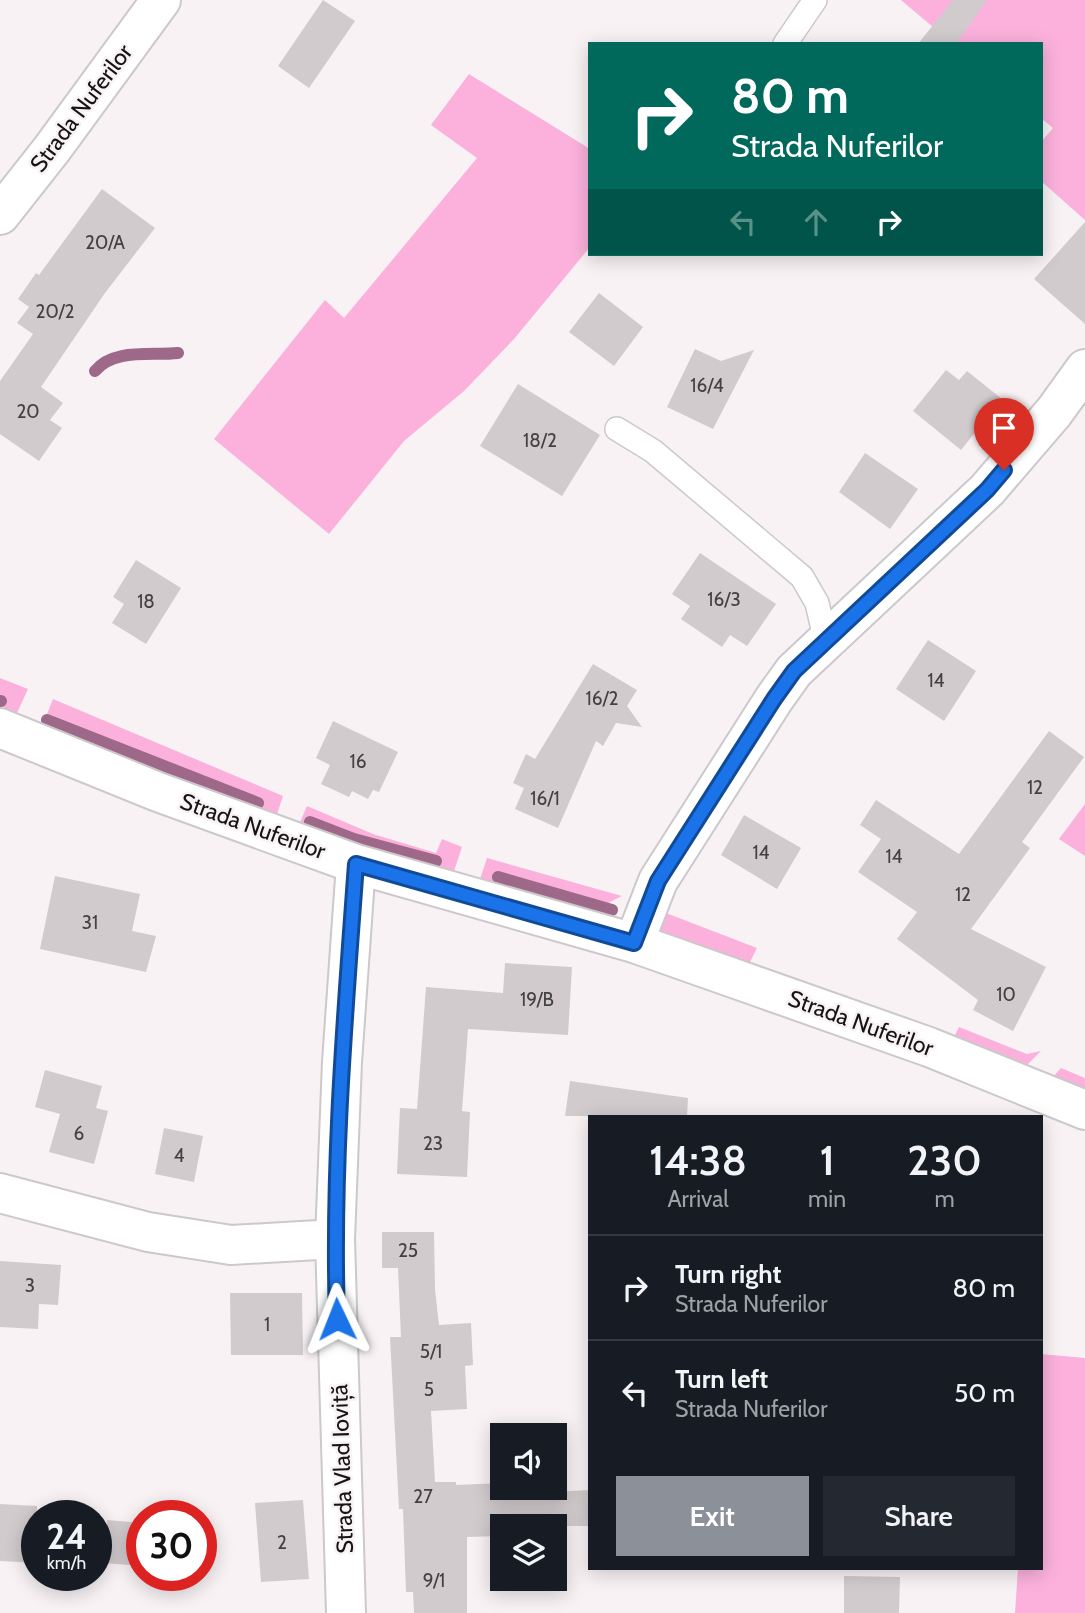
<!DOCTYPE html>
<html lang="en">
<head>
<meta charset="utf-8">
<style>
	body { margin:0; font-family:Cabin,sans-serif; background:#242831; color:#f1f3f6; height:100vh; display:flex; flex-direction:column; font-size:26px; white-space:nowrap }
	* { box-sizing:border-box; margin:0 }
	p { font-size:23px; color:#9ea1a6 }
	.icon { flex:none; width:38px; height:38px; fill:none; stroke:currentColor; stroke-width:2; stroke-linecap:round; stroke-linejoin:round }
	.map { position:relative; flex:1; overflow:hidden }
	.details { position:absolute; left:588px; top:1115px; width:455px; height:455px; display:flex; flex-direction:column; background:#171b24; border-radius:0px; box-shadow:0 4px 18px #0003 }
	.details>* { flex:none }
	.hud { position:absolute; left:588px; top:42px; width:455px; height:214px; border-radius:0px; box-shadow:0 4px 18px #0003; background:#00695c; color:#fff; overflow:hidden }
	.buttons { position:absolute; left:490px; top:1423px; display:grid; gap:14px }
	.buttons a { display:grid; place-items:center; width:77px; height:77px; border-radius:0px; background:#171b24; box-shadow:0 4px 18px #0003; font-size:35px }
	.speed { position:absolute; left:21px; top:1500px; display:flex; gap:14px; font-size:35px; font-weight:700; text-align:center }
	.speed>* { display:grid; place-content:center; width:91px; height:91px; border-radius:50%; background:#171b24; box-shadow:0 4px 18px #0003; line-height:1 }
	.speed small { font-size:18px; font-weight:400 }
	.speed .limit { border:10px solid #d22; background:#fff; color:#111 }
	.pin { position:absolute; display:grid; place-items:center; width:60px; height:60px; color:#fff; margin:-72px -30px; border-radius:50% 50% 50% 0; rotate:-45deg; box-shadow:0 0 7px #0007 }
	.pin .icon { rotate:45deg }
	.me { position:absolute; width:77px; margin:-38px; rotate:358deg; stroke-linejoin:round; filter:drop-shadow(0 0 5px #0008) }
	.turn { display:flex; align-items:center; gap:24px; height:147px; padding:0 28px; font-size:32px }
	.turn .icon { width:91px; height:91px; stroke-width:2.5 }
	.turn b { display:block; font-size:49px; line-height:60px }
	.lanes { display:flex; align-items:center; height:66px; padding:0 28px; background:#0003; justify-content:center; gap:35px; direction:ltr }
	.lanes .off { opacity:.35 }
	.eta { display:flex; justify-content:space-evenly; align-items:center; height:119px; text-align:center }
	.eta b { font-size:42px; font-weight:600; line-height:49px }
	.primary-button { display:flex; gap:14px; margin-top:auto; padding:14px 28px }
	.primary-button a { flex:1; height:80px; border-radius:0px; background:#8c9099; color:#fff; font-size:28px; font-weight:600; line-height:80px; text-align:center }
	.primary-button a+a { background:#242831; color:#f1f3f6 }
	ul { padding:0; list-style:none }
	li { display:flex; align-items:center; gap:21px; height:105px; padding:0 28px; border-top:2px solid #363941 }
	li div { flex:1 }
	li b { display:block; font-size:26px }
	li em { font-style:normal }
	.map>svg:first-child { display:block }
	.green { fill:#fbb1dc }
	.lines { fill:none; stroke-linecap:round; stroke-linejoin:round }
	.stream { stroke:#9e6988; stroke-width:12 }
	.building { fill:#d1cbce }
	.lane-casing { stroke:#cdc8cb; stroke-width:26 }
	.street-casing { stroke:#cdc8cb; stroke-width:42 }
	.lane { stroke:#fff; stroke-width:23 }
	.street { stroke:#fff; stroke-width:38 }
	.route-casing { stroke:#114b97; stroke-width:18 }
	.route { stroke:#1a73e8; stroke-width:12 }
	.labels { text-anchor:middle; dominant-baseline:central; stroke-width:5; stroke-linejoin:round; paint-order:stroke }
	.number-label { font-size:19px; fill:#444142 }
	.street-label { font-size:23px; fill:#151314; stroke:#f8f2f5 }
</style>
</head>
<body>
<div class="map">
<svg width="1085" height="1613" viewBox="0 0 1085 1613">
	<rect width="100%" height="100%" fill="#f8f2f5"/>
	<path class="green" d="M901 0H1085V220L1041 181V142L1053 128 1041 118V44H953Z
		M469 74 590 149V247L514 339 464 391 404 441 329 534 214 439 325 300 344 318 477 158 431 125Z
		M0 678 28 689 17 713 0 706Z
		M53 699 283 796 276 817 43 724Z
		M1085 804V856L1059 839Z
		M307 806 373 834 436 853 442 839 462 847 453 874 298 827Z
		M487 858 622 896 590 912 480 879Z
		M666 913 757 948 749 964 658 933Z
		M959 1027 1027 1054 1041 1051 1023 1069 958 1043 955 1035Z
		M1061 1068 1085 1078V1090L1052 1078Z
		M1041 1354 1085 1358V1613H1015L1018 1568H1041Z"/>
	<g class="lines">
		<path class="stream" d="M95 371C114 348 151 356 178 353
			M0 701H1
			M47 720 258 803
			M310 822 354 839 436 861
			M498 877 612 910"/>
	</g>
	<path class="building" d="M323 0 355 21 309 88 278 66Z
		M953 0H987L956 44H918Z
		M102 189 155 228 105 293 41 387 63 403 50 420 62 428 39 461 0 434V381L33 334 17 323 29 307 18 299 36 273 39 275Z
		M1085 222V324L1034 279Z
		M599 293 643 327 614 366 569 332Z
		M695 349 721 361 754 350 713 429 667 407Z
		M946 370 959 380 967 371 1002 399 961 450 913 411Z
		M518 384 600 435 562 496 480 446Z
		M865 453 918 489 890 529 839 492Z
		M700 553 776 604 747 646 730 635 722 647 681 619 690 606 672 594Z
		M136 560 181 588 146 644 112 623 124 604 113 597Z
		M928 640 976 671 944 721 896 689Z
		M593 664 637 690 627 706 642 727 616 723 603 746 596 741 558 828 515 809 524 788 513 783 526 754 535 759Z
		M333 721 398 752 379 792 373 790 368 799 352 791 349 797 321 784 330 765 316 758Z
		M1049 731 1084 757 1022 842 1030 848 971 929 1046 967 1013 1031 973 1010 978 1000 897 939 917 912 858 872 881 839 860 825 876 800 959 854Z
		M744 815 801 848 777 889 721 855Z
		M55 876 140 894 132 931 156 936 146 972 40 949Z
		M505 963 572 967 568 1035 468 1029 462 1111 470 1112 467 1177 397 1174 400 1108 417 1109 426 987 503 993Z
		M45 1070 102 1086 96 1108 108 1111 94 1164 49 1152 60 1114 35 1107Z
		M570 1081 688 1098 687 1116H565Z
		M164 1128 203 1136 194 1182 155 1174Z
		M382 1232H434L435 1289 439 1325 471 1323 473 1365 465 1366 467 1409 431 1411 435 1482H456V1485L502 1483V1488H513V1494L590 1490V1526H502V1536L467 1537V1613H414L413 1592H406L403 1509H399L390 1337H401L398 1268H382Z
		M0 1261 61 1265 58 1305 39 1304 38 1329 0 1327Z
		M230 1293H302L303 1355H231Z
		M303 1500 309 1579 261 1582 255 1503Z
		M0 1504 37 1506V1563L0 1561Z
		M107 1520 142 1523V1566L104 1563Z
		M844 1576 900 1577 899 1613H844Z"/>
	<g class="lines">
		<g class="lane-casing">
			<path id="lane" d="M785 44 815 0
				M617 429 653 451 802 577 817 603 826 642"/>
		</g>
		<g class="street-casing">
			<path id="street" d="M0 215 52 149 161 0
				M0 728 158 792 356 864 634 943 929 1047 1085 1110
				M634 943 658 881 774 699 794 671 987 490 1054 412 1085 369
				M0 1193 148 1232 231 1245 335 1239
				M346 1613 335 1239 342 1062 356 864"/>
		</g>
		<use href="#lane" class="lane"/>
		<use href="#street" class="street"/>
	</g>
	<g class="lines">
		<g class="route-casing">
			<path id="route" d="M337 1319C332 1167 345 1015 356 864L634 943 658 881 774 699 794 671 987 490 1004 470"/>
		</g>
		<use href="#route" class="route"/>
	</g>
	<g class="labels">
		<g class="number-label">
			<text x="105" y="242">20/A</text>
			<text x="55" y="311">20/2</text>
			<text x="707" y="385">16/4</text>
			<text x="28" y="411">20</text>
			<text x="540" y="440">18/2</text>
			<text x="724" y="599">16/3</text>
			<text x="146" y="601">18</text>
			<text x="936" y="680">14</text>
			<text x="602" y="698">16/2</text>
			<text x="358" y="761">16</text>
			<text x="1035" y="787">12</text>
			<text x="545" y="798">16/1</text>
			<text x="761" y="852">14</text>
			<text x="894" y="856">14</text>
			<text x="963" y="894">12</text>
			<text x="90" y="922">31</text>
			<text x="1006" y="994">10</text>
			<text x="537" y="999">19/B</text>
			<text x="79" y="1133">6</text>
			<text x="433" y="1143">23</text>
			<text x="179" y="1155">4</text>
			<text x="408" y="1250">25</text>
			<text x="30" y="1285">3</text>
			<text x="267" y="1324">1</text>
			<text x="431" y="1351">5/1</text>
			<text x="429" y="1389">5</text>
			<text x="423" y="1496">27</text>
			<text x="282" y="1542">2</text>
			<text x="434" y="1580">9/1</text>
		</g>
		<g class="street-label">
			<text transform="translate(81 108) rotate(-53)">Strada Nuferilor</text>
			<text transform="translate(253 826) rotate(20)">Strada Nuferilor</text>
			<text transform="translate(861 1023) rotate(20)">Strada Nuferilor</text>
			<text transform="translate(342 1469) rotate(-92)">Strada Vlad Ioviță</text>
		</g>
	</g>
</svg>
<div class="buttons">
<a><svg class="icon" aria-label="sound" viewBox="0 0 24 24"><path d="M4 9h4l5-4v14l-5-4H4zM17 9q2 3 0 6"/></svg></a>
<a><svg class="icon" aria-label="layers" viewBox="0 0 24 24"><path d="M12 4l9 5-9 5-9-5zM3 14l9 5 9-5"/></svg></a>
</div>
<div class="speed"><div>24<small>km/h</small></div><div class="limit">30</div></div>
<div class="pin" style="left:1004px;top:470px;background:#d93025"><svg class="icon" aria-label="arrive" viewBox="0 0 24 24"><path d="M6 21V4h12l-3 4 3 4H6"/></svg></div>
<svg class="me" style="left:337px;top:1319px" viewBox="-20 -20 40 40"><path d="M0-17L14 15 0 8-14 15z" fill="#1a73e8" stroke="#fff" stroke-width="4"/></svg>
<div class="hud">
<div class="turn"><svg class="icon" aria-label="right" viewBox="0 0 24 24"><path d="M7 20v-9h11M14 6l5 5-5 5"/></svg><div><b>80 m</b>Strada Nuferilor</div></div>
<div class="lanes"><svg class="icon off" aria-label="left" viewBox="0 0 24 24"><path d="M17 20v-9H6M10 6l-5 5 5 5"/></svg><svg class="icon off" aria-label="ahead" viewBox="0 0 24 24"><path d="M12 20V5M6 11l6-6 6 6"/></svg><svg class="icon" aria-label="right" viewBox="0 0 24 24"><path d="M7 20v-9h11M14 6l5 5-5 5"/></svg></div>
</div>
<section class="details">
<div class="eta">
<div><b>14:38</b><p>Arrival</p></div>
<div><b>1</b><p>min</p></div>
<div><b>230</b><p>m</p></div>
</div>
<ul>
<li><svg class="icon" aria-label="right" viewBox="0 0 24 24"><path d="M7 20v-9h11M14 6l5 5-5 5"/></svg><div><b>Turn right</b><p>Strada Nuferilor</p></div><em>80 m</em></li>
<li><svg class="icon" aria-label="left" viewBox="0 0 24 24"><path d="M17 20v-9H6M10 6l-5 5 5 5"/></svg><div><b>Turn left</b><p>Strada Nuferilor</p></div><em>50 m</em></li>
</ul>
<div class="primary-button"><a>Exit</a><a>Share</a></div>
</section>
</div>
</body>
</html>
